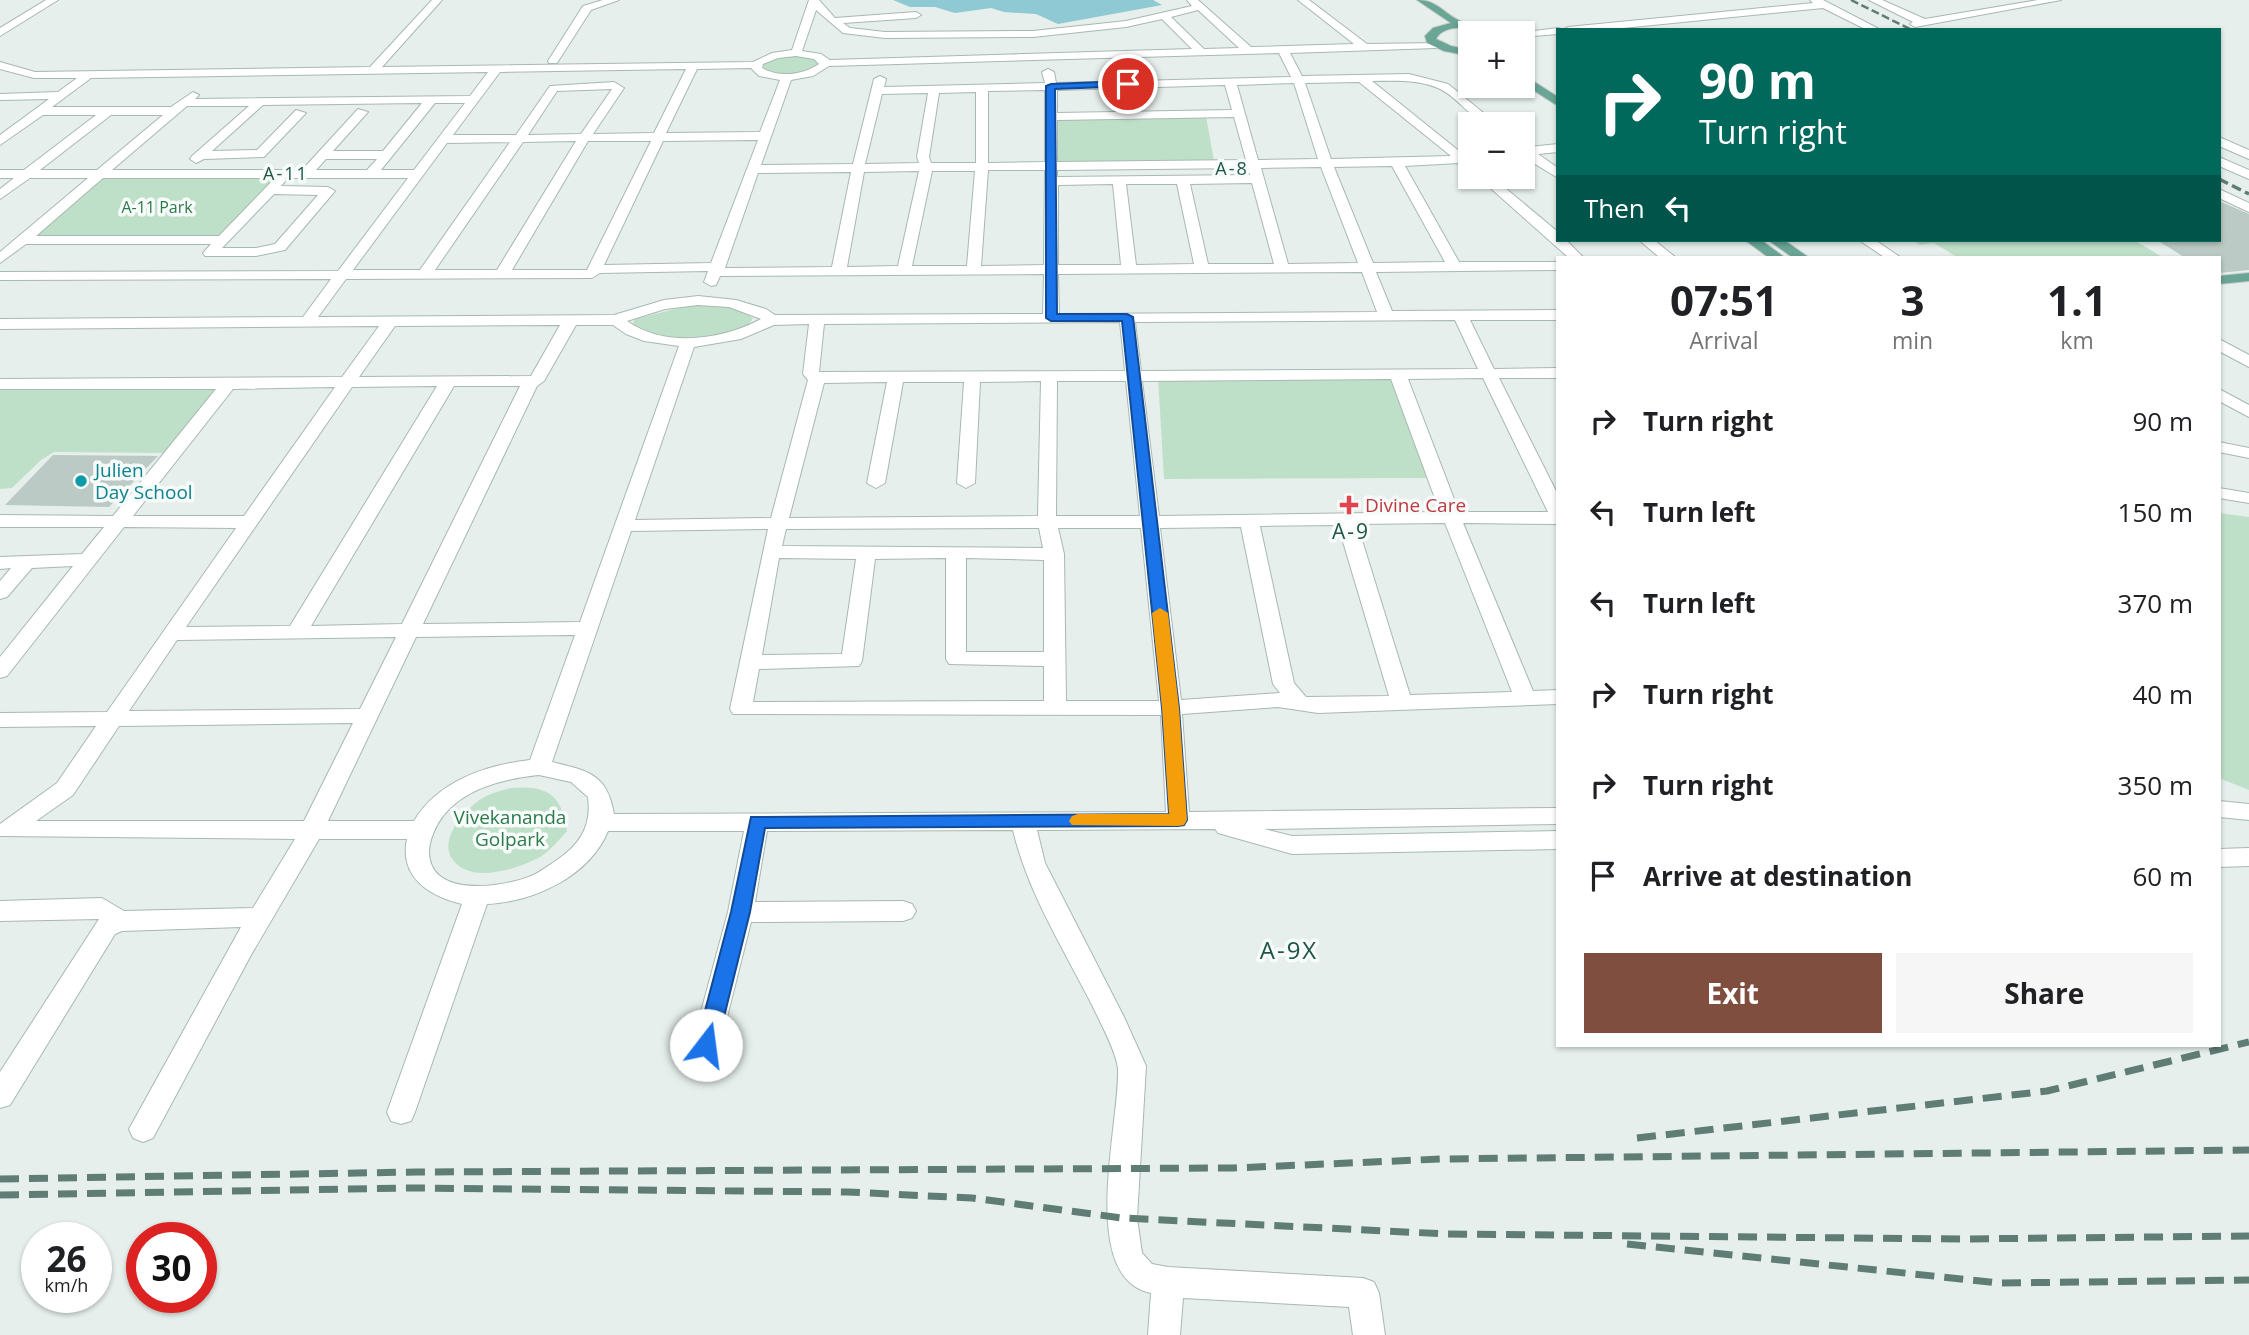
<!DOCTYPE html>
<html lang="en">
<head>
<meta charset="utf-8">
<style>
	body { margin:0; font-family:"Open Sans",sans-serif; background:#f6f6f6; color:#202124; height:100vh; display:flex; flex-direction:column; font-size:26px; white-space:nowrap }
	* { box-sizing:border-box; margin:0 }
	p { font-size:23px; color:#757577 }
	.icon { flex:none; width:38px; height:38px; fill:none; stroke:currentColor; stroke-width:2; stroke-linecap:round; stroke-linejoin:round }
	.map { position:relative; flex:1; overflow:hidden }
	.details { position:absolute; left:1556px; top:256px; width:665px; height:791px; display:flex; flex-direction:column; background:#fff; border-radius:0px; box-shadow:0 2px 5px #0004 }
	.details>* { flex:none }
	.top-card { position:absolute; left:1556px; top:28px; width:665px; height:214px; border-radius:0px; box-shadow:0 2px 5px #0004; background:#00695c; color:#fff; overflow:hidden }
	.fabs { position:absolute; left:1458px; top:21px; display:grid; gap:14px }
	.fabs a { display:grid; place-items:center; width:77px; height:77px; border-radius:0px; background:#fff; box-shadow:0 2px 5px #0004; font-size:35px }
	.speed { position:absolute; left:21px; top:1222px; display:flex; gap:14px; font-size:35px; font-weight:700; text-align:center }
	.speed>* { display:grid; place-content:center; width:91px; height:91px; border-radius:50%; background:#fff; box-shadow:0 2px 5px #0004; line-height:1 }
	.speed small { font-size:18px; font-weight:400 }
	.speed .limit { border:10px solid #d22; background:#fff; color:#111 }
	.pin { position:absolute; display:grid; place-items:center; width:60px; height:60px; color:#fff; margin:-30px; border:4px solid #fff; border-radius:50%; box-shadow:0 2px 7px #0007 }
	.me { position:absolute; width:77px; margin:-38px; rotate:15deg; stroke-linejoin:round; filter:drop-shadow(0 0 5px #0008) }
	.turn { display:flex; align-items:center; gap:24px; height:147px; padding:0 28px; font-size:32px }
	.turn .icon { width:91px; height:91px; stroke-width:2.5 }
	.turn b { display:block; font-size:49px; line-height:60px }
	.then { display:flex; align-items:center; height:66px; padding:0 28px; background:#0003; gap:14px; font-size:26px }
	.eta { display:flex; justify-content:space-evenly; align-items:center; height:119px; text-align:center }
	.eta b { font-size:42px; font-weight:700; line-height:49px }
	.cta { display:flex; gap:14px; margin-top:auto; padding:14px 28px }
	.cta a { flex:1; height:80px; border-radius:0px; background:#7f4e3f; color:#fff; font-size:28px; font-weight:700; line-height:80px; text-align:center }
	.cta a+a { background:#f6f6f6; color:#202124 }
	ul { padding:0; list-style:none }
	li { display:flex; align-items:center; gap:21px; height:91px; padding:0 28px }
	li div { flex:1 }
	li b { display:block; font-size:26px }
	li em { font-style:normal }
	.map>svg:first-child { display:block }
	.green { fill:#bfe0c8 }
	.water { fill:#8ec9d4 }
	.building { fill:#bbcac4 }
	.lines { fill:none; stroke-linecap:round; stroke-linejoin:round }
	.minor-casing { stroke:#a8b8b2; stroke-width:2 }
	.major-casing { stroke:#c2cac8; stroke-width:2 }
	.minor { fill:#fff; fill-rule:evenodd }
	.major { fill:#6aa596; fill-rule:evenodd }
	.rail-far2 { stroke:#5f7d75; stroke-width:2.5; stroke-dasharray:8 3.5; stroke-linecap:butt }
	.rail-far1 { stroke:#5f7d75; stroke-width:3.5; stroke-dasharray:10 4.5; stroke-linecap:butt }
	.rail { stroke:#5f7d75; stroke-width:7; stroke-dasharray:19 10; stroke-linecap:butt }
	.route { fill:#1a73e8; stroke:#114b97; stroke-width:2 }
	.slow { fill:#f59e0b }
	.culture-dot { fill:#0f9aa8; stroke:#f7fbf9; stroke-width:2.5 }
	.health-dot { fill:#e0444e; stroke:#f7fbf9; stroke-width:2.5 }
	.labels { text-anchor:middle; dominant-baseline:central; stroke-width:7; stroke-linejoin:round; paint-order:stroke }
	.far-park-label { font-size:16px; fill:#2d7a4b; stroke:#f7fbf9 }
	.far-neighbourhood-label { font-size:18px; letter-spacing:2px; fill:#1f5548; stroke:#f7fbf9 }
	.culture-label { font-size:19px; fill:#0d838f; stroke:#f7fbf9; text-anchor:start }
	.health-label { font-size:19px; fill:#be3a42; stroke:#f7fbf9; text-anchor:start }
	.park-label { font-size:19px; fill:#2d7a4b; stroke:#f7fbf9 }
	.neighbourhood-label { font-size:21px; letter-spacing:2px; fill:#1f5548; stroke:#f7fbf9 }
	.near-neighbourhood-label { font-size:24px; letter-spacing:2px; fill:#1f5548; stroke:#f7fbf9 }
</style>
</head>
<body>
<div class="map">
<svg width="2249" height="1335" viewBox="0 0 2249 1335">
	<rect width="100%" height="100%" fill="#e6efeb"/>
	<path class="green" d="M793 55 817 59 820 65C799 75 784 76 762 71L760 64 767 59Z
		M1206 116 1214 161 1056 162 1054 118Z
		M106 176 275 177 217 238 29 239Z
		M1912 240H2134L2162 257H1957L1934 243 1920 245Z
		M708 305 738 309 753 318C742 345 649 344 632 325L635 319 683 307Z
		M1397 377 1431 478 1164 479 1158 378Z
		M0 387H219L167 453 54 452 41 460 12 488 0 489Z
		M2219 513 2249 517V790L2219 778Z
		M511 788C548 785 562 795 567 831 559 840 551 850 540 857 518 869 468 886 451 857 440 837 466 809 481 799 490 793 501 791 511 788Z"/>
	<path class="water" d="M893 0H1153L1162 5 1058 24 1036 14 1004 12 991 8 955 13 935 7H910Z"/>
	<path class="building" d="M2219 201 2249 214V270L2219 273V257H2184L2157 240H2219Z
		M53 455 158 456 109 507 5 505Z"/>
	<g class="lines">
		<g class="minor-casing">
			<path id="minor" d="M46 0H58L0 36V28Z
				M432 0H442L382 67 753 62 772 53 792 50 809 0H819L835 18 916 12 921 15 916 18 843 23 850 28 885 32 1033 31 1126 21 1192 6 1187 0H1198L1251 47 1354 44 1298 0H1309L1367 44 1440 43V47L1436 48 1290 53 1302 76 1409 74 1448 84 1497 124C1471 124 1460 97 1438 88 1416 79 1395 81 1372 81L1464 155 1470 154 1468 168 1459 163 1405 166 1459 262H1558V270L1376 272 1392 311 1558 310V320H1470L1494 369 1558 368V378H1499L1558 495V524L1463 523 1533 691 1558 690V704L1318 713 1278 707 1182 714 1189 812 1558 808V824L1264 829 1292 836 1558 831V849L1292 854 1218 833 1215 829 1037 830 1045 863 1124 1017 1146 1066 1137 1218 1142 1253 1152 1264 1168 1267 1363 1278 1374 1282 1379 1293 1385 1335H1353L1349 1307 1183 1298 1180 1335H1148L1151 1293C1077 1278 1120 1123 1118 1069 1117 1053 1099 1020 1092 1005 1063 948 1027 891 1013 830L767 831 755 902 903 901 912 904 916 911 912 918 903 921 751 922 720 1045 716 1053 706 1056 696 1053 692 1045 728 912 744 831H608C589 877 533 902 487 904L415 1112 411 1121 401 1124 391 1121 387 1112 462 904C429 896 399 877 407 839H319L251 955 153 1138 143 1142 133 1138 129 1129 241 927 122 931 115 934 10 1105 0 1108V1072L99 919 0 921V901L102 898 124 911 253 908 295 839 0 836V824L57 783 96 726 0 727V713L107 712 236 528 124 527 7 676 0 678V657L73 566 32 568 7 597 0 599V581L11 568 0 569V557L82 554 104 527H0V515L113 516 216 389H0V379L342 377 379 326 0 329V319L303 317 331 279 0 280V272L338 271 408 178H285L286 180 281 186 328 187 335 191 285 250 256 256H205L203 253 211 244H26L0 263V252L88 178H30L0 199V189L14 178H0V170H24L96 115H43L0 145V135L49 99 0 100V94L58 92 77 78H34L0 69V62L35 72 370 67ZM816 10 843 33 885 38 1033 37 1126 27 1162 19 1192 49 830 60 821 54 802 51ZM1198 10 1239 48 1204 49 1171 17ZM1279 53 1291 77 1056 83 1054 72 1048 69 1042 72 1045 83 884 87 886 79 880 76 874 79 853 164 761 165 791 80 813 76 829 66ZM796 56 814 59 819 64C803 75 779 78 762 68L763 64 778 58ZM686 69 654 133 593 134 624 88 614 82 550 86 516 135H453L500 72ZM697 69 751 68 759 76 780 80 760 132 666 133ZM488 72 470 96 195 99 199 95 193 92 171 107H52L91 78ZM1359 82 1451 156 1331 159 1305 83ZM1294 83 1318 159 1258 160 1237 85ZM1225 85 1232 110 1057 113V90ZM612 89 581 134 528 135 557 91ZM1045 90V162L988 163V91ZM976 92V163H931L929 157 939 93ZM928 93 917 157 919 163 865 164 882 94ZM422 103 383 151H333L368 112 358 109 302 170H112L187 106H249L192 156 190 159 196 163 204 159 264 157 306 113 296 110 257 150 212 151 263 105ZM435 103H465L414 170H381ZM111 115H163L97 170H40ZM1234 117 1246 160 1057 162V120ZM758 140 711 263 604 265 663 141ZM576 141 497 270H435L523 142ZM588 141H651L587 270H512ZM510 142 420 270H353L447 143ZM326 159H377L367 170H316ZM1392 166 1445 262 1373 263 1334 167ZM1321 167 1358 263 1288 264 1261 168ZM1248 168 1250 175 1057 177V170ZM988 170H1045L1044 265 981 266ZM919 171 898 266 847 267 864 172ZM932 171H975L967 266H912ZM851 172 832 267 725 268 758 173ZM103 178H275L219 236H36ZM1252 183 1274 264H1208L1190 184ZM1113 184 1121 265H1058V185ZM1126 184H1177L1194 264 1136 265ZM274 194 318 195 275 244 256 248H222ZM708 271 704 282 711 286 716 285 720 276 1044 274 1043 314 775 315 766 309 736 300 698 296 664 300 614 315 318 317 346 279 592 278 600 273ZM1362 272 1377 312 1059 314 1058 274ZM698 305 729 307 761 319C722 340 665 348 627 321L665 309ZM1455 320 1478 369 1141 371 1135 322ZM1120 322 1125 371 819 372 824 324ZM809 324 803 374 808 380 771 518 635 520 694 347 741 339 774 325ZM560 325 531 376 359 377 395 326ZM576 325H613L626 334 644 341 679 346 580 622 423 624 537 386 544 381ZM1483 378 1548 512H1459L1408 379ZM1391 379 1440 512 1159 516 1142 381ZM1041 381 1038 516 789 518 824 383 887 382 867 483 876 488 885 483 903 382H964L957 483 966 488 975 483 980 382ZM1057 381H1126L1140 516H1056ZM437 386 290 626 186 627 352 387ZM454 386H520L402 624 311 626ZM335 387 244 516H133L233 389ZM1445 523 1512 692 1410 695 1357 524ZM1338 525 1389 696 1306 697 1294 683 1260 526ZM1241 527 1273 684 1280 693 1181 700 1160 528ZM1039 528 1043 548 782 546 786 529ZM1058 528H1141L1159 701H1066L1064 554ZM768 529 730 709 733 714 1161 715 1166 812 614 814C607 774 589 771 552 762L631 531ZM779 558 856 559 842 654 762 655ZM946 558V659L949 664 1044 666V701L753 702 759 669 859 666 862 661 875 559ZM966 558 1044 560V652H966ZM575 635 530 760C486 765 438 781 414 821H328L416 637ZM396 637 360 709 129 711 177 640ZM353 723 304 821H36L73 795 119 726ZM539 775 571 782 588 797C592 827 579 846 554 862 546 867 539 873 531 876 507 886 446 896 432 866 427 856 429 843 433 834 449 792 499 779 539 775Z
				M603 0H619L591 10 557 63H549L548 61 583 6Z
				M1810 0H1823L1881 30H1867L1823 8 1603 30H1563L1568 27 1813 3Z
				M1869 0H1882L1925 19 2038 0H2061L1915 27 1910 24 1913 22Z
				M1558 28 1562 30H1558V34L1522 37V33H1517Z
				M2219 137 2249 150V159L2219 146Z
				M1522 144 1529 147 1558 144V152L1538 154 1558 168V178L1522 156Z
				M2219 157 2249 170V179L2219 166Z
				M1478 177H1492L1558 232V240H1566L1583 257H1568Z
				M2219 189 2249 203V212L2219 198Z
				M1639 240H1654L1675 257H1659Z
				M1859 240H1875L1900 257H1884Z
				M2219 339 2249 355V367L2219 351Z
				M2219 389 2249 405V417L2219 401Z
				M2219 442 2249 448V458L2219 452Z
				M2219 488 2249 493V503L2219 498Z
				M2219 801 2249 804V820L2219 817Z
				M2249 848V866L2219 867V849Z"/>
		</g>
		<g class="major-casing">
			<path id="major" d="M1417 0C1439 0 1445 16 1463 22 1480 27 1498 22 1513 33 1493 34 1447 17 1436 39L1451 46 1470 50V56L1444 51 1427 43 1425 36 1433 28 1451 23Z
				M1522 74 1558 97V106L1522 83Z
				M1745 240H1761L1784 257H1768Z
				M1768 240H1784L1808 257H1792Z
				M2249 273V281L2219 284V276Z"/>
		</g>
		<use href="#minor" class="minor"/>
		<use href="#major" class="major"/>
		<path class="rail-far2" d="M1851 0 1912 30"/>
		<path class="rail-far1" d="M2219 179 2249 194"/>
		<path class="rail" d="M1637 1138 2047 1091 2249 1042
			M0 1179 417 1172 1233 1168 1441 1159 2249 1150
			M0 1195 413 1188 847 1192 972 1198 1122 1218 1447 1234 1962 1239 2249 1236
			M1627 1244 2000 1283 2249 1280"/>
	</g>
	<path class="route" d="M1128 81 1131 86 1055 89 1057 314H1127L1133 317 1179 708 1187 820 1184 825 1178 826 765 828 750 912 717 1045 714 1052 706 1054 699 1052 696 1045 731 912 751 817 1169 814 1162 708 1122 321H1051L1046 318V86L1051 84Z"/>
	<path class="slow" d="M1160 608 1168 613 1179 708 1187 820 1184 825 1178 826 1072 825 1069 821 1072 816 1078 814H1169L1162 708 1152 613Z"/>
	<circle class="culture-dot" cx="81" cy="481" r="7"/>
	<path class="health-dot" d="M1345.5 494.5h7v7h7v7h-7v7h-7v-7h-7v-7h7z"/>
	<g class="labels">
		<g class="far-park-label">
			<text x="157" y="207">A-11 Park</text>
		</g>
		<g class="far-neighbourhood-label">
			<text x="1232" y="168">A-8</text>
			<text x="286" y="173">A-11</text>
		</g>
		<g class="culture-label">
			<text x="95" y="470">Julien<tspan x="95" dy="22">Day School</tspan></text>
		</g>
		<g class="health-label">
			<text x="1365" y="505">Divine Care</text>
		</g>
		<g class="park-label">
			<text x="510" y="817">Vivekananda<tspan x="510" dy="22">Golpark</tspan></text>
		</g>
		<g class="neighbourhood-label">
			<text x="1351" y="531">A-9</text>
		</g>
		<g class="near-neighbourhood-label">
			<text x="1289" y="949">A-9X</text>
		</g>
	</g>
</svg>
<div class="fabs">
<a>+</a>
<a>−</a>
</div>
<div class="speed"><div>26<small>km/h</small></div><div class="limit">30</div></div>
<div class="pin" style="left:1128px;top:84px;background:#d93025"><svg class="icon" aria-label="arrive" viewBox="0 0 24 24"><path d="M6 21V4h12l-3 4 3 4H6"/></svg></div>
<svg class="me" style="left:706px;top:1045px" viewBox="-20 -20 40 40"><circle r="19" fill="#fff"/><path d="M0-13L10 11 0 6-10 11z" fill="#1a73e8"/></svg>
<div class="top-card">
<div class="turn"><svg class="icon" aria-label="right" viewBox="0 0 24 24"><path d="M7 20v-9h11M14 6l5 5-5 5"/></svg><div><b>90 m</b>Turn right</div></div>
<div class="then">Then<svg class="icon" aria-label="left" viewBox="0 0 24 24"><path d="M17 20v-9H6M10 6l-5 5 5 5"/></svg></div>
</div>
<section class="details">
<div class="eta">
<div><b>07:51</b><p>Arrival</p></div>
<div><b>3</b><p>min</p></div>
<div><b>1.1</b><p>km</p></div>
</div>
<ul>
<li><svg class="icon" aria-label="right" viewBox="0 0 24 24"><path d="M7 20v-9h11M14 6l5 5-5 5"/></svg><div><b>Turn right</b></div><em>90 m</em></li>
<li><svg class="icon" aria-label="left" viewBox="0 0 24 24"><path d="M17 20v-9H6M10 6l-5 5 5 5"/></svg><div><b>Turn left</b></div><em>150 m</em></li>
<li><svg class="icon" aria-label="left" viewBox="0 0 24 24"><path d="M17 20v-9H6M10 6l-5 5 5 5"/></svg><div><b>Turn left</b></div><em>370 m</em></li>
<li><svg class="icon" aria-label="right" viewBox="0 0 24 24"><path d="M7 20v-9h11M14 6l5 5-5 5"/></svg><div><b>Turn right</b></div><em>40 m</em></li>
<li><svg class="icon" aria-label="right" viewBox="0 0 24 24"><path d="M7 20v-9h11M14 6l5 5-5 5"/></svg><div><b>Turn right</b></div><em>350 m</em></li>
<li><svg class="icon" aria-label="arrive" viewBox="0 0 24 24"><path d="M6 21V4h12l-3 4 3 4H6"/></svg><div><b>Arrive at destination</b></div><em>60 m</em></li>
</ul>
<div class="cta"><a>Exit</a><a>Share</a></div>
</section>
</div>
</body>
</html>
